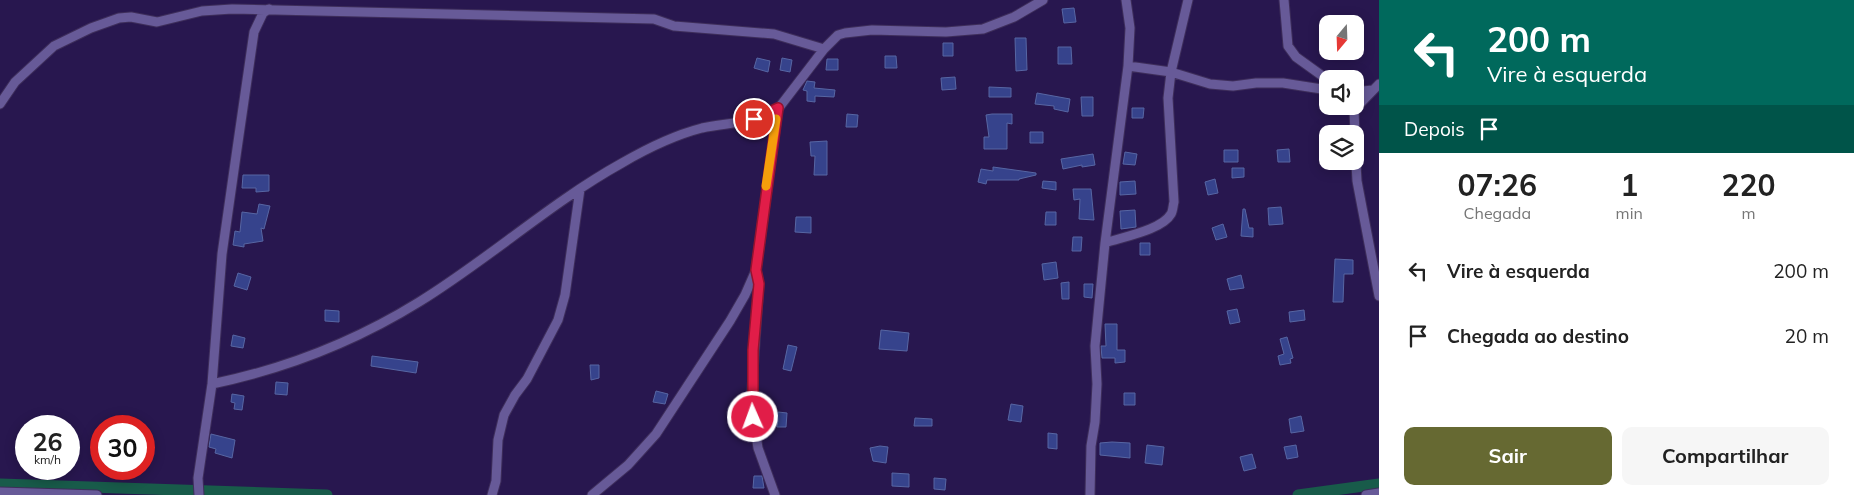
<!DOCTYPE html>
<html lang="pt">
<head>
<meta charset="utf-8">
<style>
	body { margin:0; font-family:Mulish,sans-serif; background:#f6f6f6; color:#222; height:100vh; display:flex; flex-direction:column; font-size:19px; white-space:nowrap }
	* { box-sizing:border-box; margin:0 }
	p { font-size:16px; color:#767676 }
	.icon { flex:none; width:28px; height:28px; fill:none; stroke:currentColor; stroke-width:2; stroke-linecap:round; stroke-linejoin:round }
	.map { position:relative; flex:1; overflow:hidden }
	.sheet { display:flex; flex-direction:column; background:#fff; width:475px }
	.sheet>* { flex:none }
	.banner { background:#00695c; color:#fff; overflow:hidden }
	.needle { width:32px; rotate:199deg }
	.fabs { position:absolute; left:1319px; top:15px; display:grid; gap:10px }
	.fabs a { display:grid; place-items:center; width:45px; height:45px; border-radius:10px; background:#fff; box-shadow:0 2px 12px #0003; font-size:25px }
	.speed { position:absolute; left:15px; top:415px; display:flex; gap:10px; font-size:25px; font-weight:700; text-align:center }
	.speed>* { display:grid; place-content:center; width:65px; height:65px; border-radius:50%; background:#fff; box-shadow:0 2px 12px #0003; line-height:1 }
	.speed small { font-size:12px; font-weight:400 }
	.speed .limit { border:8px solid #d22; background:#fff; color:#111 }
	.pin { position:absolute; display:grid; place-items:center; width:42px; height:42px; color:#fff; margin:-21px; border:2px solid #fff; border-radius:50%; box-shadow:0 1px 5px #0007 }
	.me { position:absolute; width:55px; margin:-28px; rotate:358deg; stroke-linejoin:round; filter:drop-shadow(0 0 4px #0008) }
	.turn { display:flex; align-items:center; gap:18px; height:105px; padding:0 25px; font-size:22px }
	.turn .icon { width:65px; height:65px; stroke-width:2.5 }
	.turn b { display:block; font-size:35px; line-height:42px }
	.then { display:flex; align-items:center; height:48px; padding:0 25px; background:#0003; gap:10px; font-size:19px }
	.eta { display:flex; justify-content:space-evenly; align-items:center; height:85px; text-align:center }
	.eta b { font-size:30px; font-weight:700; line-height:35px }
	.primary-button { display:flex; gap:10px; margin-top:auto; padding:10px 25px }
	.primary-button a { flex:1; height:58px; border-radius:10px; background:#666932; color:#fff; font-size:20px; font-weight:700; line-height:58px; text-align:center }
	.primary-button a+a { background:#f6f6f6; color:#222 }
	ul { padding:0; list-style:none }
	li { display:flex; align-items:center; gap:15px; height:65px; padding:0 25px }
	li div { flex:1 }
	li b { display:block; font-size:19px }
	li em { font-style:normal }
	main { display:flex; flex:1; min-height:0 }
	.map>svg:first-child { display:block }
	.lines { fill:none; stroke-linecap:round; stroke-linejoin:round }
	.canal { stroke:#185b4a; stroke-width:11 }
	.building { fill:#36438c; stroke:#5766a3 }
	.minor-casing { stroke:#3e2e5b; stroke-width:11 }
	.minor { stroke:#675a98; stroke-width:9 }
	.route-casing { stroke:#92132f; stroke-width:12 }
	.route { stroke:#e11d48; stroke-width:9 }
	.slow { stroke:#f59e0b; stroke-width:9 }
</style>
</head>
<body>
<main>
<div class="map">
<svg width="1379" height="495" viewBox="0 0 1379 495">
	<rect width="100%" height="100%" fill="#28174f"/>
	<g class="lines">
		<path class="canal" d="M0 484 327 495
			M1298 495 1379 484"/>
	</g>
	<path class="building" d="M1074 8 1076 22 1064 23 1062 9Z
		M1015 38H1026L1027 70 1016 71Z
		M943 43H953V56H943Z
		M1058 47H1071L1072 64H1058Z
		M885 56H896L897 68H885Z
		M757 58 770 61 768 72 754 68Z
		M782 58 792 60 790 72 780 70Z
		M827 59H838V70H826Z
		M955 77 956 89 942 90 941 78Z
		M807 81 815 82 814 88 835 90 834 97 815 96V102L807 101V91L803 90Z
		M989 87 1011 88V97H989Z
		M1037 93 1070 99 1068 112 1054 109V106L1035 104Z
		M1081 97H1093V116H1082Z
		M1132 108H1144L1143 118H1132Z
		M847 114 858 115 857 127H846Z
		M992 114H1012V124L1007 123V149H984V137H989L986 115Z
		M1030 132H1043V143H1030Z
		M827 141V175H814L815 156H811L810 142Z
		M1289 149 1290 162H1278L1277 150Z
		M1224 150H1238V162H1224Z
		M1125 152 1137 154 1135 165 1123 164Z
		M1093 154 1095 165 1082 167V165L1063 169 1061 159Z
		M993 167 1036 173V175L1019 179V180H987L986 184 978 182 981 169 993 171Z
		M1232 168H1244V177L1232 178Z
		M243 175H269V191L256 192V188H242Z
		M1215 179 1218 193 1208 195 1205 182Z
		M1043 181 1056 182V190L1042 188Z
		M1135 181 1136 194 1120 195V182Z
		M1073 189H1091L1094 220 1079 219 1080 199 1074 200Z
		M259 204 270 206 264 229 261 228 263 241 244 244V247L233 245 235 231 240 232 242 212 257 214Z
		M1281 207 1283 224 1269 225 1268 208Z
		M1243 209H1245L1249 228H1253V237L1241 236Z
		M1135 210 1136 227 1121 229 1120 211Z
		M1046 212H1056V225H1045Z
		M796 217H811V233L795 232Z
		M1223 224 1227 237 1216 240 1212 228Z
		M1073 237H1082L1081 251H1072Z
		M1140 243H1150V255H1140Z
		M1335 259 1353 260V274H1344L1343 302H1333Z
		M1056 262 1058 278 1044 280 1042 264Z
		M238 273 251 277 247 290 234 286Z
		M1241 275 1244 288 1230 290 1227 279Z
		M1069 282V299H1062L1061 283Z
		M1084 284H1093L1092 298 1084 297Z
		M1237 309 1240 322 1230 324 1227 311Z
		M325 310 339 311V322L325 321Z
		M1304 310 1305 320 1290 322 1289 312Z
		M1105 324H1117V350H1125V362L1115 363V358H1102L1101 346H1106Z
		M881 330 909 333 907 351 879 349Z
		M233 335 245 338 243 348 231 346Z
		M1287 337 1293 358 1290 359 1291 363 1280 365 1278 356 1284 354 1280 339Z
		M788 345 797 347 791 371 783 369Z
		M372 356 418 362 416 373 371 366Z
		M590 365H599V378L591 380Z
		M276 382 288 383 287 395 275 394Z
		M656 391 668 394 665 404 653 402Z
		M1124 393H1135V405H1124Z
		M232 394 244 396 242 410 234 409 235 403 231 402Z
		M1011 404 1023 406 1021 422 1008 420Z
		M778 412 787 413 786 427H777Z
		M1301 416 1304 431 1291 433 1289 419Z
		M915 418 932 419V426H914Z
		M1048 433 1057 434V449L1048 448Z
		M211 434 235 440 232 458 215 453 216 449 209 447Z
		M1112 442 1130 443V458L1100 455V443Z
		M1147 445 1164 447 1162 465 1145 463Z
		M1296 445 1298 457 1287 459 1284 447Z
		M880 446 888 447 886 463 873 461 870 448Z
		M1252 454 1256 468 1244 471 1240 457Z
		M892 473 909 474V487L892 486Z
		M754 476H762L764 488H753Z
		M934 478 946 479 945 490 934 489Z"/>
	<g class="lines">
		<g class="minor-casing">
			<path id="minor" d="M1284 0 1288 46 1296 57 1328 80
				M1128 66 1171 72 1210 84 1233 86 1256 83H1283L1328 90
				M1355 92 1372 90
				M0 104 15 82 54 46 91 28 119 18 131 17 157 22 202 11 232 9 654 19 674 26 774 34 824 49
				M1355 134 1354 110 1379 84
				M1355 146 1357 181 1379 296
				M1105 243C1122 237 1162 230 1171 214 1173 211 1173 205 1174 202L1168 98 1171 72 1188 0
				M756 270 759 284 751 403 758 448 775 495
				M212 384C284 369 356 341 419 302 489 259 550 203 622 163 646 149 675 135 702 128 719 124 737 124 754 119 762 116 770 112 778 109
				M0 492 97 495
				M199 495 198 478 212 384 222 254 237 149 254 32 263 13 269 9
				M492 495 496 481 498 440 504 415 515 395 527 379 558 320 565 295 580 189
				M592 495 628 465 656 434 730 321 745 295 756 270 778 109 824 49 838 35 845 33 872 30 946 32 983 29 1014 17 1043 0
				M1090 495 1091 446 1095 422 1097 384 1095 346 1105 243 1128 66 1130 28 1126 0
				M1366 495 1379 493"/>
		</g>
		<use href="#minor" class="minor"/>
	</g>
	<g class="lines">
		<g class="route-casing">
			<path id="route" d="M753 417V350L759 284 756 270 778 108 754 119"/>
		</g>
		<use href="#route" class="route"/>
		<path class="slow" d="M766 186 776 119"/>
	</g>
</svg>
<div class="fabs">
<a><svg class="needle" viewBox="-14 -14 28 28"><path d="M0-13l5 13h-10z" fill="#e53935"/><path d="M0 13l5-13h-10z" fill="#767676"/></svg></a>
<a><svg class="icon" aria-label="sound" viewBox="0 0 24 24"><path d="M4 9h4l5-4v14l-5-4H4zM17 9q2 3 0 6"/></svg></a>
<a><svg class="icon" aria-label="layers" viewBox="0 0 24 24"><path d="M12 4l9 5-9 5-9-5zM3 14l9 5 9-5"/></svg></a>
</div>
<div class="speed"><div>26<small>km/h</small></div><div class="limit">30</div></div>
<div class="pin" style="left:754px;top:119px;background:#d93025"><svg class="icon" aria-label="arrive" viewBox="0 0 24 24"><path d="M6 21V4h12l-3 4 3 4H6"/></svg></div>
<svg class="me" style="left:753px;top:417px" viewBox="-20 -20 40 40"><circle r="17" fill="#e11d48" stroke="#fff" stroke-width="3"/><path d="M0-11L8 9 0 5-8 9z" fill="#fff"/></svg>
</div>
<section class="sheet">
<div class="banner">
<div class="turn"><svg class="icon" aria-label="left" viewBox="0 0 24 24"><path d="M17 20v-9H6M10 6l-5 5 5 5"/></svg><div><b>200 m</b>Vire à esquerda</div></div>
<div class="then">Depois<svg class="icon" aria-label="arrive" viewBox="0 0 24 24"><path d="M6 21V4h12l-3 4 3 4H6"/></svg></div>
</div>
<div class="eta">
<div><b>07:26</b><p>Chegada</p></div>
<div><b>1</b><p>min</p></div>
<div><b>220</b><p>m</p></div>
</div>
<ul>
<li><svg class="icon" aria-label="left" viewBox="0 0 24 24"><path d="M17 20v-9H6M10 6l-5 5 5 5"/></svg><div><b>Vire à esquerda</b></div><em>200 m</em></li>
<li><svg class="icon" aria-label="arrive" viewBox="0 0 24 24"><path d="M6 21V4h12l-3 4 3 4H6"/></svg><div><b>Chegada ao destino</b></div><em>20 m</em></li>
</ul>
<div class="primary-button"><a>Sair</a><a>Compartilhar</a></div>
</section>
</main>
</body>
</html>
